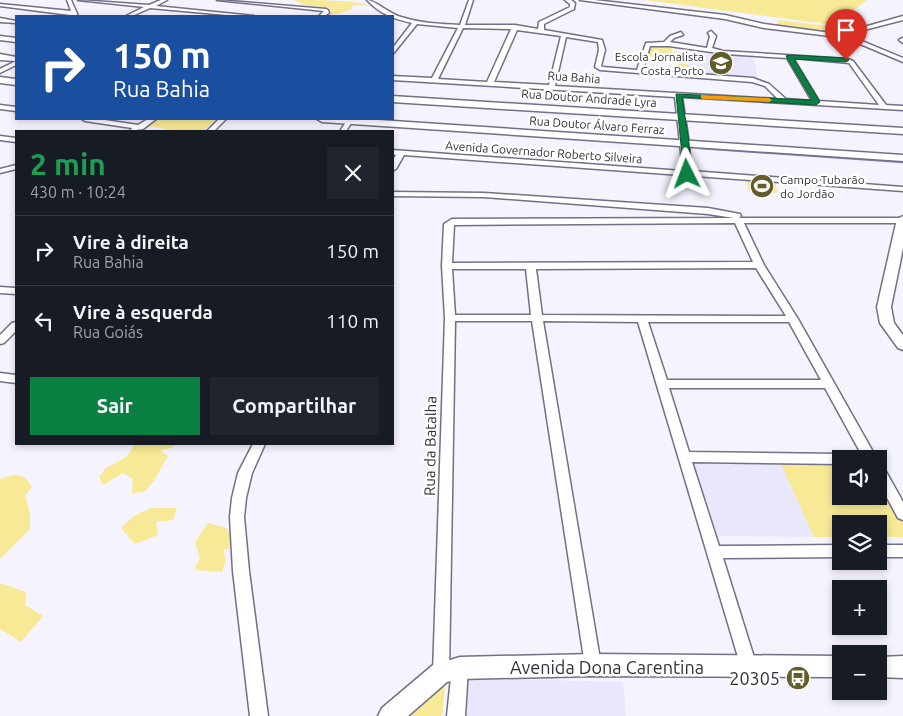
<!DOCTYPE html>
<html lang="pt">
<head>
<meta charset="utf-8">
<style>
	body { margin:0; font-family:Ubuntu,sans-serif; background:#20242c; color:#f1f3f6; height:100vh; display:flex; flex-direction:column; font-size:19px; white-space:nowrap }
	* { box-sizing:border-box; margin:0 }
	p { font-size:16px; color:#9ea1a6 }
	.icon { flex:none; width:28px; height:28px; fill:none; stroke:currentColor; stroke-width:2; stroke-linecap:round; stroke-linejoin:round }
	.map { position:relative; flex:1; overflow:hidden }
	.side { position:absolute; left:15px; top:130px; width:379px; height:315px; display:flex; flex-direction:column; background:#171b24; border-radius:0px; box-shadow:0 2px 8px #0003 }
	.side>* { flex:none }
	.hud { position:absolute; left:15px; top:15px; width:379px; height:105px; border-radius:0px; box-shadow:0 2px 8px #0003; background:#1a4fa0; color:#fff; overflow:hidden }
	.buttons { position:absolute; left:832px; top:450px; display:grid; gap:10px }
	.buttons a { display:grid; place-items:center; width:55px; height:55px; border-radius:0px; background:#171b24; box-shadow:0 2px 8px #0003; font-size:25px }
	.pin { position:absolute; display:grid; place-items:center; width:42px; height:42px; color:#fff; margin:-51px -21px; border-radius:50% 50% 50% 0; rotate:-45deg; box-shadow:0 0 5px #0007 }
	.pin .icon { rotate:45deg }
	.me { position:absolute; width:55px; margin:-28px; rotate:357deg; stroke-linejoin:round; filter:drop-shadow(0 0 4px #0008) }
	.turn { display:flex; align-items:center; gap:18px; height:105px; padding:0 15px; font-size:22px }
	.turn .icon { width:65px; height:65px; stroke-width:2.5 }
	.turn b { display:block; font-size:35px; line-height:42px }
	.round { display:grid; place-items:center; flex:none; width:52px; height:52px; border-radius:0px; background:#20242c }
	.headline { display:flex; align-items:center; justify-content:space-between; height:85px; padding:0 15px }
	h1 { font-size:30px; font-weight:600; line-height:38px; color:#1e9e55 }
	.cta { display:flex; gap:10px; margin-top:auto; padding:10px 15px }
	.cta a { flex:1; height:58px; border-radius:0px; background:#0b8043; color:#fff; font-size:20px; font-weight:600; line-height:58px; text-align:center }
	.cta a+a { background:#20242c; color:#f1f3f6 }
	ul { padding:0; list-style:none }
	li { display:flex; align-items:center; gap:15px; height:70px; padding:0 15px; border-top:1px solid #363941 }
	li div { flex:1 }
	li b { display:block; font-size:19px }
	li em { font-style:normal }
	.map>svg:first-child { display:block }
	.built { fill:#e9e7fc }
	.green { fill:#f7e995 }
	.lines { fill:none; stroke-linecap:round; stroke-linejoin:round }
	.stream { stroke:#8a82bc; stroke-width:2.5 }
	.minor-casing { stroke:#726f87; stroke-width:3 }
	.tertiary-casing { stroke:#726f87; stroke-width:3 }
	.secondary-casing { stroke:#726f87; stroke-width:3 }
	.minor { fill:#fff; fill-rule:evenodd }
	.tertiary { fill:#fff; fill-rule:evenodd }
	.secondary { fill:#fff; fill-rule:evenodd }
	.route { fill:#0b8043; stroke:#07532c }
	.slow { fill:#f59e0b }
	.labels { text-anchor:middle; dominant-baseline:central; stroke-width:5; stroke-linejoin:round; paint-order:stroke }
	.far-poi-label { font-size:12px; fill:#32313b; stroke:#fff; text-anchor:end }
	.far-street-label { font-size:12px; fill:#32313b; stroke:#fff }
	.street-label { font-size:15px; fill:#32313b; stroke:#fff }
	.near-street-label { font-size:18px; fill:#32313b; stroke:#fff }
	.near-poi-label { font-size:18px; fill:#32313b; stroke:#fff; text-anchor:end }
</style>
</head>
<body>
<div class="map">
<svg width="903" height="716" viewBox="0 0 903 716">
	<rect width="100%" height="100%" fill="#f4f3fe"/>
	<path class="built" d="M688 53 753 57 758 79 675 73V68L688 69Z
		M697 464H781L814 537 718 536 694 466Z
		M459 678 623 682 626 716H458Z"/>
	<path class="green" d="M294 0C314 0 351 0 368 5L352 6 351 10 331 15 330 8 304 5Z
		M645 0H867L834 25Z
		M779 20 826 26 823 32 775 26Z
		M649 44 672 45 673 59 674 51 688 53V69L675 68 674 63 647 61Z
		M158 119H216L203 131H182L145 126Z
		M746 180 775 182 778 193 748 190Z
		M135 444H175L172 448 160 450 168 456 153 482 144 492 132 493 133 479 123 473 103 485 99 477 106 468 126 457Z
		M841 462V496H879V486L903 524V537H879V524H841V537H814L781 464Z
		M13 475 25 477 32 487 25 495 30 513V529L0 559V479Z
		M151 508H177L173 520 156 522 158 535 135 544 121 528 134 516Z
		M208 523 226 528 234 539 233 548 223 550 226 560 222 572 194 570 200 558 195 542Z
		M0 583 26 592 25 605 43 616 21 642 0 629Z
		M446 677 442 716H395Z"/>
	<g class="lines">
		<path class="stream" d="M700 148 903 162"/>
		<g class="minor-casing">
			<path id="minor" d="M67 0H71L78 16 0 6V4L71 11Z
				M78 0 149 5 161 0H167L156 6 254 16H238L150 8 132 16H126L144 7Z
				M217 0 326 9 328 10 329 13 324 16H319L324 11Z
				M367 0C374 0 390 14 401 17 420 23 440 24 460 25L469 0H473L465 25H515L538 29 539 22 570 7V4L565 0H571L575 3 574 9 544 24V30L602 40 605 50 601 66 603 67 637 70 646 43 664 42 670 36 681 32 683 35 674 38 670 42 707 48 710 36 708 33 711 31 716 36 712 48 723 51 848 59 853 61 886 105 903 106V110L682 97 689 143 691 171 903 187V191L404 155 396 169 392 171V161L396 155 392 154V150L683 171 675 97 392 80V76L432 78 458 28 417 24 392 55V49L412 23C394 19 380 14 367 0ZM463 28 511 29 487 82 438 79ZM517 30 561 36 549 85 494 82ZM566 37 598 42 599 50 595 67 600 70 752 82 765 86 778 99 555 86ZM650 46H669L725 54 787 58 812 101 786 99 769 84 753 78 643 70ZM793 58 849 63 879 105 819 101Z
				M580 0H594L725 15 764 24 846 35 864 27 903 16V20L868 29 852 37 903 58V62L846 38 764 28 725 19Z
				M0 18 16 21V23L0 22Z
				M0 36 16 38V42L0 40Z
				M902 38 903 39V43L899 40Z
				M16 61V65L0 73V69Z
				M0 105 16 107V111L0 109Z
				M82 119H98L138 125 148 119H156L143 129 130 131 132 128 85 121Z
				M219 119H226L214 131H207Z
				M348 119H354L346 131H340Z
				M0 136 16 138V142L0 140Z
				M16 165V169L0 173V169Z
				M392 192 484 193 708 208 740 214 741 216 739 218H903L902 223H744L764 265 798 319 877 459H864L825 388H669L689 452 841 454 846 456 847 459H841V464L692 462 719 546 841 545V557L723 558 757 667 755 673 749 675 743 673 741 667 638 322 543 321 601 665 599 671 593 673 587 671 585 665 532 321H455L449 673 447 679 441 681 435 679 433 673 445 318 442 266 444 224 452 219 734 218 708 214 484 197 392 196ZM735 223 753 262 452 263 454 225ZM756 268 786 316 542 315 536 269ZM452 269H526L531 315H455ZM648 322H789L821 380H667Z
				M0 287 16 288V294L0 293Z
				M16 322V331L4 343 0 344V335L12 323Z
				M0 373 16 375V383L0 381Z
				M253 444H265L252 473 246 498 244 517 249 571 268 716H250L233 571 230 517 232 498 238 473Z
				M879 467 884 468 903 502V520L898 518 879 483Z
				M879 545H903V557H879Z
				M460 660 466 662 468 668 465 716H447L452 668 454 662Z"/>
		</g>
		<g class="tertiary-casing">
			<path id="tertiary" d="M903 216V248L891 307 894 323 903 335V350L898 348 880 323 877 307 897 219Z
				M593 654 841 656V677L593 676 460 679 447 682 408 716H378L382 708 433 665 460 657Z
				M903 656V678L879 677V657Z"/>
		</g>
		<g class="secondary-casing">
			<path id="secondary" d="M0 54 16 57V61L0 60Z
				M0 77 16 79V85L0 83Z
				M392 96 903 128V134L392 102Z
				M317 119H363L903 155V161L322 122Z"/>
		</g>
		<use href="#minor" class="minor"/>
		<use href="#tertiary" class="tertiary"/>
		<use href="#secondary" class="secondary"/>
	</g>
	<path class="route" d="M789 55 846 58 849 60 846 62 794 59 820 102 816 105 682 97 689 143 691 174 684 175 676 94 812 100 786 56Z"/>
	<path class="slow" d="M701 95 769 98 772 100 769 102 703 99 701 98Z"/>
	<defs>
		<g id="school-disc" transform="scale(1.25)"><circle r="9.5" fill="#655d29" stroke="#fff"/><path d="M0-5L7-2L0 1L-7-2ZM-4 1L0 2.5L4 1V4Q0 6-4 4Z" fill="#fff"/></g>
		<g id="stadium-disc" transform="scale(1.25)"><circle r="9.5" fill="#655d29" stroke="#fff"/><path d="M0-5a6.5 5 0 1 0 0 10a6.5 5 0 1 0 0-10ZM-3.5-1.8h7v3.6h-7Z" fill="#fff"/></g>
		<g id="bus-disc" transform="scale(1.25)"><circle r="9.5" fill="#655d29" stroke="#fff"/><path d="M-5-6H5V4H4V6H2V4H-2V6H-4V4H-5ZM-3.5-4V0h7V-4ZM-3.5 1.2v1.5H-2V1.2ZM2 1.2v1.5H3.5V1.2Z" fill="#fff"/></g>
	</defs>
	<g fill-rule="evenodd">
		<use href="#school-disc" x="721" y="63"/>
		<use href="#stadium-disc" x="762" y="186"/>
		<use href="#bus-disc" x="798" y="678"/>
	</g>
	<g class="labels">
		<g class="far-poi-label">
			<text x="704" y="56">Escola Jornalista<tspan x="704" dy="14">Costa Porto</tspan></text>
			<text x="780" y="179" text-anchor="start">Campo Tubarão<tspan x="780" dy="14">do Jordão</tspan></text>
		</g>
		<g class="far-street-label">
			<text transform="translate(574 77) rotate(4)">Rua Bahia</text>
			<text transform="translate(589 98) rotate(4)">Rua Doutor Andrade Lyra</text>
			<text transform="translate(597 125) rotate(4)">Rua Doutor Álvaro Ferraz</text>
			<text transform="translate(544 152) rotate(4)">Avenida Governador Roberto Silveira</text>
		</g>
		<g class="street-label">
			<text transform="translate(430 446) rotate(-89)">Rua da Batalha</text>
		</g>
		<g class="near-street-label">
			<text x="607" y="667">Avenida Dona Carentina</text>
		</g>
		<g class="near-poi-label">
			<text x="780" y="678">20305</text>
		</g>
	</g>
</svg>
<div class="buttons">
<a><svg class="icon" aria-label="sound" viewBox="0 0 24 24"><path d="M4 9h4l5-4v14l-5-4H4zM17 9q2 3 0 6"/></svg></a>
<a><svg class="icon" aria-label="layers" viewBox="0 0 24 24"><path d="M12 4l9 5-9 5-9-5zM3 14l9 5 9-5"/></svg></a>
<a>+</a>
<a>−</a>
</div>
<div class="pin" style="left:846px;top:60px;background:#d93025"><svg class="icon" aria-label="arrive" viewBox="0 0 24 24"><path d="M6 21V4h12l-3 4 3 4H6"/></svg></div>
<svg class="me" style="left:687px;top:174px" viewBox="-20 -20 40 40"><path d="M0-17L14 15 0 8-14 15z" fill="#0b8043" stroke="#fff" stroke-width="4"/></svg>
<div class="hud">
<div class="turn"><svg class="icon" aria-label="right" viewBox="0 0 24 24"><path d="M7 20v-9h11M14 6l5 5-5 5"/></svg><div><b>150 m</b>Rua Bahia</div></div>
</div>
<section class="side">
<div class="headline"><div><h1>2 min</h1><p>430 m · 10:24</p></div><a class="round"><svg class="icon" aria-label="close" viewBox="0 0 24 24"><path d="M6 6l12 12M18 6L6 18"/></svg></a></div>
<ul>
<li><svg class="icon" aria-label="right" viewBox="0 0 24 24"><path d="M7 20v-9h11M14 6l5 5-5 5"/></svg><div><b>Vire à direita</b><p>Rua Bahia</p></div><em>150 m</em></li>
<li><svg class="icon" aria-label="left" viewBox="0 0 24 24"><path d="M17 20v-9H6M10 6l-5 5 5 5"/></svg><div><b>Vire à esquerda</b><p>Rua Goiás</p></div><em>110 m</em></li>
</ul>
<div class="cta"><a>Sair</a><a>Compartilhar</a></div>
</section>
</div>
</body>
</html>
